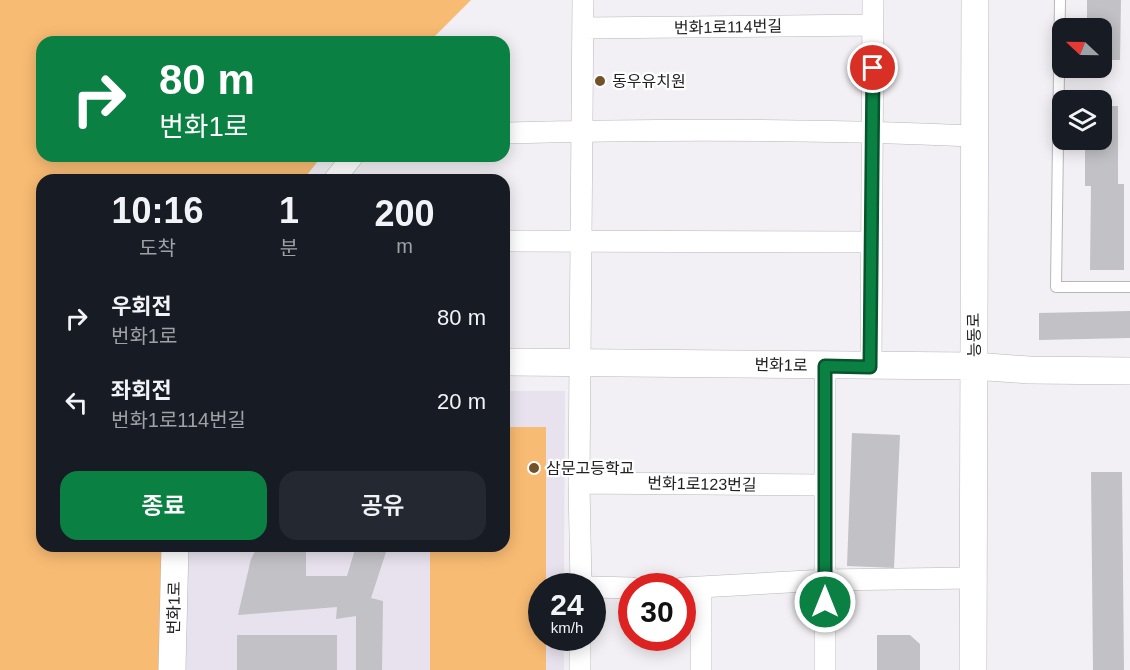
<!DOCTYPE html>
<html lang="ko">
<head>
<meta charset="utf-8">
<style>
	body { margin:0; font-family:Helvetica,"Noto Sans KR",sans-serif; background:#242831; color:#f1f3f6; height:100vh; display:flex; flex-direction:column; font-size:22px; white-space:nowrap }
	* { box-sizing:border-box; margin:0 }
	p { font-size:20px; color:#9ea1a6 }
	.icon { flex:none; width:33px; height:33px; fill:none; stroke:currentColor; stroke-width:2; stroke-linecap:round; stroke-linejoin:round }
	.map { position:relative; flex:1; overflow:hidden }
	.panel { position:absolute; left:36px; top:174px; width:474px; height:378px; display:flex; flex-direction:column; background:#171b24; border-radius:18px; box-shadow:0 3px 15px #0003 }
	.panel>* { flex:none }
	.guide { position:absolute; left:36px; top:36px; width:474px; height:126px; border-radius:18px; box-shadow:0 3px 15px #0003; background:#0b8043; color:#fff; overflow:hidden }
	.needle { width:39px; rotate:292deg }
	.tools { position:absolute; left:1052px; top:18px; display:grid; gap:12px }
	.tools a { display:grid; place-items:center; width:60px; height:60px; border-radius:12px; background:#171b24; box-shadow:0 3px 15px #0003; font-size:30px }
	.speed { position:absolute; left:528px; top:573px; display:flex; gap:12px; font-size:30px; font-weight:700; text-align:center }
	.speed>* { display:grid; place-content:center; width:78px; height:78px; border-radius:50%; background:#171b24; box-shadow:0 3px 15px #0003; line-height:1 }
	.speed small { font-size:15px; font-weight:400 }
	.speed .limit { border:9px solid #d22; background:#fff; color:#111 }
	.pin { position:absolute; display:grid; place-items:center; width:51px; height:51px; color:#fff; margin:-26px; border:3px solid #fff; border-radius:50%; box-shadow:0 2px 6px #0007 }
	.me { position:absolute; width:66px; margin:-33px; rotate:0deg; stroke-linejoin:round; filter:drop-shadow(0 0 4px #0008) }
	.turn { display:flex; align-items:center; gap:21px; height:126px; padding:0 24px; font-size:27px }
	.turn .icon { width:78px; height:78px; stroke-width:2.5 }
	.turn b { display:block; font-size:42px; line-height:51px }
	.eta { display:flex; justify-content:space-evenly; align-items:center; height:102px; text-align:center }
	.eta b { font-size:36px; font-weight:600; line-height:42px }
	.cta { display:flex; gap:12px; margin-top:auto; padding:12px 24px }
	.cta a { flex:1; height:69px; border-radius:18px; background:#0b8043; color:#fff; font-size:24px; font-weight:600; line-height:69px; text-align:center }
	.cta a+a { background:#242831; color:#f1f3f6 }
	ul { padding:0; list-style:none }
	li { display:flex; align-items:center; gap:18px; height:84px; padding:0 24px }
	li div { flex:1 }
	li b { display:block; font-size:22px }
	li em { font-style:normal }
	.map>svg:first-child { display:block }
	.built { fill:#e7e2ed }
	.green { fill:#f8bb73 }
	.building { fill:#c2c1c5 }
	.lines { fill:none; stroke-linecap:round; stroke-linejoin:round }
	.service-casing { stroke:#b8b6ba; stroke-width:12 }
	.minor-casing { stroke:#b8b6ba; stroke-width:22 }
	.tertiary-casing { stroke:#b8b6ba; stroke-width:28 }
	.service { stroke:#fff; stroke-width:10 }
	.minor { stroke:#fff; stroke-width:21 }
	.tertiary { stroke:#fff; stroke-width:27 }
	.route-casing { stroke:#07532c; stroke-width:15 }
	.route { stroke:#0b8043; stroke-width:10 }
	.poi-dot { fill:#745229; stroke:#fff; stroke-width:2 }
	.labels { text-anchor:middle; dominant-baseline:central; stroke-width:4.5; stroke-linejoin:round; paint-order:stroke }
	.street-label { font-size:16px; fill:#212022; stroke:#fff }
	.poi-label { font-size:16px; fill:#212022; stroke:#fff; text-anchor:start }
</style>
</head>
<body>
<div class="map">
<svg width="1130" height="670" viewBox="0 0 1130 670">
	<rect width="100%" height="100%" fill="#f2f0f4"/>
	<path class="built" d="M504 391H565L564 586H542V638H564V670H186L187 546H504Z"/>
	<path class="green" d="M0 0H471L429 42H42V156H322L303 180H42V546H166L169 670H0Z
		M504 427H546V586H542V638H546V670H430V546H504Z"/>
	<path class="building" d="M1087 0H1121L1120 60H1101V28H1087Z
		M1101 106H1118V184H1124V270H1090L1091 186H1085V140H1101Z
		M1130 311V338L1039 340V313Z
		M852 433 900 435 894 568 847 566Z
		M1091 472H1122L1124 670H1093Z
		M258 546H306V576H347L356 546H388L371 598 383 601 382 670H356V616L336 619 337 607 238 615 251 559Z
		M237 635H337V670H237Z
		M877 635H910L920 644V670H877Z"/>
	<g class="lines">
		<g class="service-casing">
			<path id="service" d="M1060 0 1056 287H1130"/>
		</g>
		<g class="minor-casing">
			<path id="minor" d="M583 28 873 25
				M504 133C660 129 817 129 973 136
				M334 180 353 156
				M504 241 872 242
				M825 366V670
				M871 367 873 0
				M579 483 825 485
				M581 586 579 483 583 0
				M592 587 632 588
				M682 588 825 580 973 578
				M701 588V670
				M580 670V638"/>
		</g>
		<g class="tertiary-casing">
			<path id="tertiary" d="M504 362 974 366 1029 370 1130 371
				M172 670 175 546
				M973 670 975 0"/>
		</g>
		<use href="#service" class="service"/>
		<use href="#minor" class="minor"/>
		<use href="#tertiary" class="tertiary"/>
	</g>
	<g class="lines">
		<g class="route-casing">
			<path id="route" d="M825 602V366L870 367 873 68"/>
		</g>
		<use href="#route" class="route"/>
	</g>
	<g class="poi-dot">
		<circle cx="600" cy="81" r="6"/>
		<circle cx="534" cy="468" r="6"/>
	</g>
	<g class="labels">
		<g class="street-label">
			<text transform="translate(728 27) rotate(-1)">번화1로114번길</text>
			<text transform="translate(974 335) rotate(-91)">능동로</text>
			<text transform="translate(781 365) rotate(1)">번화1로</text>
			<text transform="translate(702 484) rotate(1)">번화1로123번길</text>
			<text transform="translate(174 608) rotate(-89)">번화1로</text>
		</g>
		<g class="poi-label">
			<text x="612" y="81">동우유치원</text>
			<text x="546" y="468">삼문고등학교</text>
		</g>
	</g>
</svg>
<div class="tools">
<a><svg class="needle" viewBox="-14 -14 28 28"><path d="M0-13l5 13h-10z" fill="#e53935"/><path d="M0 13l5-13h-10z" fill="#9ea1a6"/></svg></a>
<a><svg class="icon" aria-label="layers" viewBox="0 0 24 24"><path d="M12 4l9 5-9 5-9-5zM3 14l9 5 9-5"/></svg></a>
</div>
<div class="speed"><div>24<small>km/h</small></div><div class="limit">30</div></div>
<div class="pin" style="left:873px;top:68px;background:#d93025"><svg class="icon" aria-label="arrive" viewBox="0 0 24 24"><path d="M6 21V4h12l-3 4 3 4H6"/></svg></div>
<svg class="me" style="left:825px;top:602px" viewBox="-20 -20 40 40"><circle r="17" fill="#0b8043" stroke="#fff" stroke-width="3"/><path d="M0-11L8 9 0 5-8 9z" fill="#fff"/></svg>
<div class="guide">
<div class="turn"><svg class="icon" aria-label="right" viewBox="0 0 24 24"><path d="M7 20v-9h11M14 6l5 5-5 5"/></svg><div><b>80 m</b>번화1로</div></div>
</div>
<section class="panel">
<div class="eta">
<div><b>10:16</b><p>도착</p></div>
<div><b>1</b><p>분</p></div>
<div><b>200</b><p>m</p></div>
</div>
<ul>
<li><svg class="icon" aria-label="right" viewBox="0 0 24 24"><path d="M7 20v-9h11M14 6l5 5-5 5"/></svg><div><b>우회전</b><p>번화1로</p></div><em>80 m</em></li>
<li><svg class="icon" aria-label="left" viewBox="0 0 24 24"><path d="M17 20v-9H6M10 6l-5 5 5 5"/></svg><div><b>좌회전</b><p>번화1로114번길</p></div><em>20 m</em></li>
</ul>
<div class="cta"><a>종료</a><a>공유</a></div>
</section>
</div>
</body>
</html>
